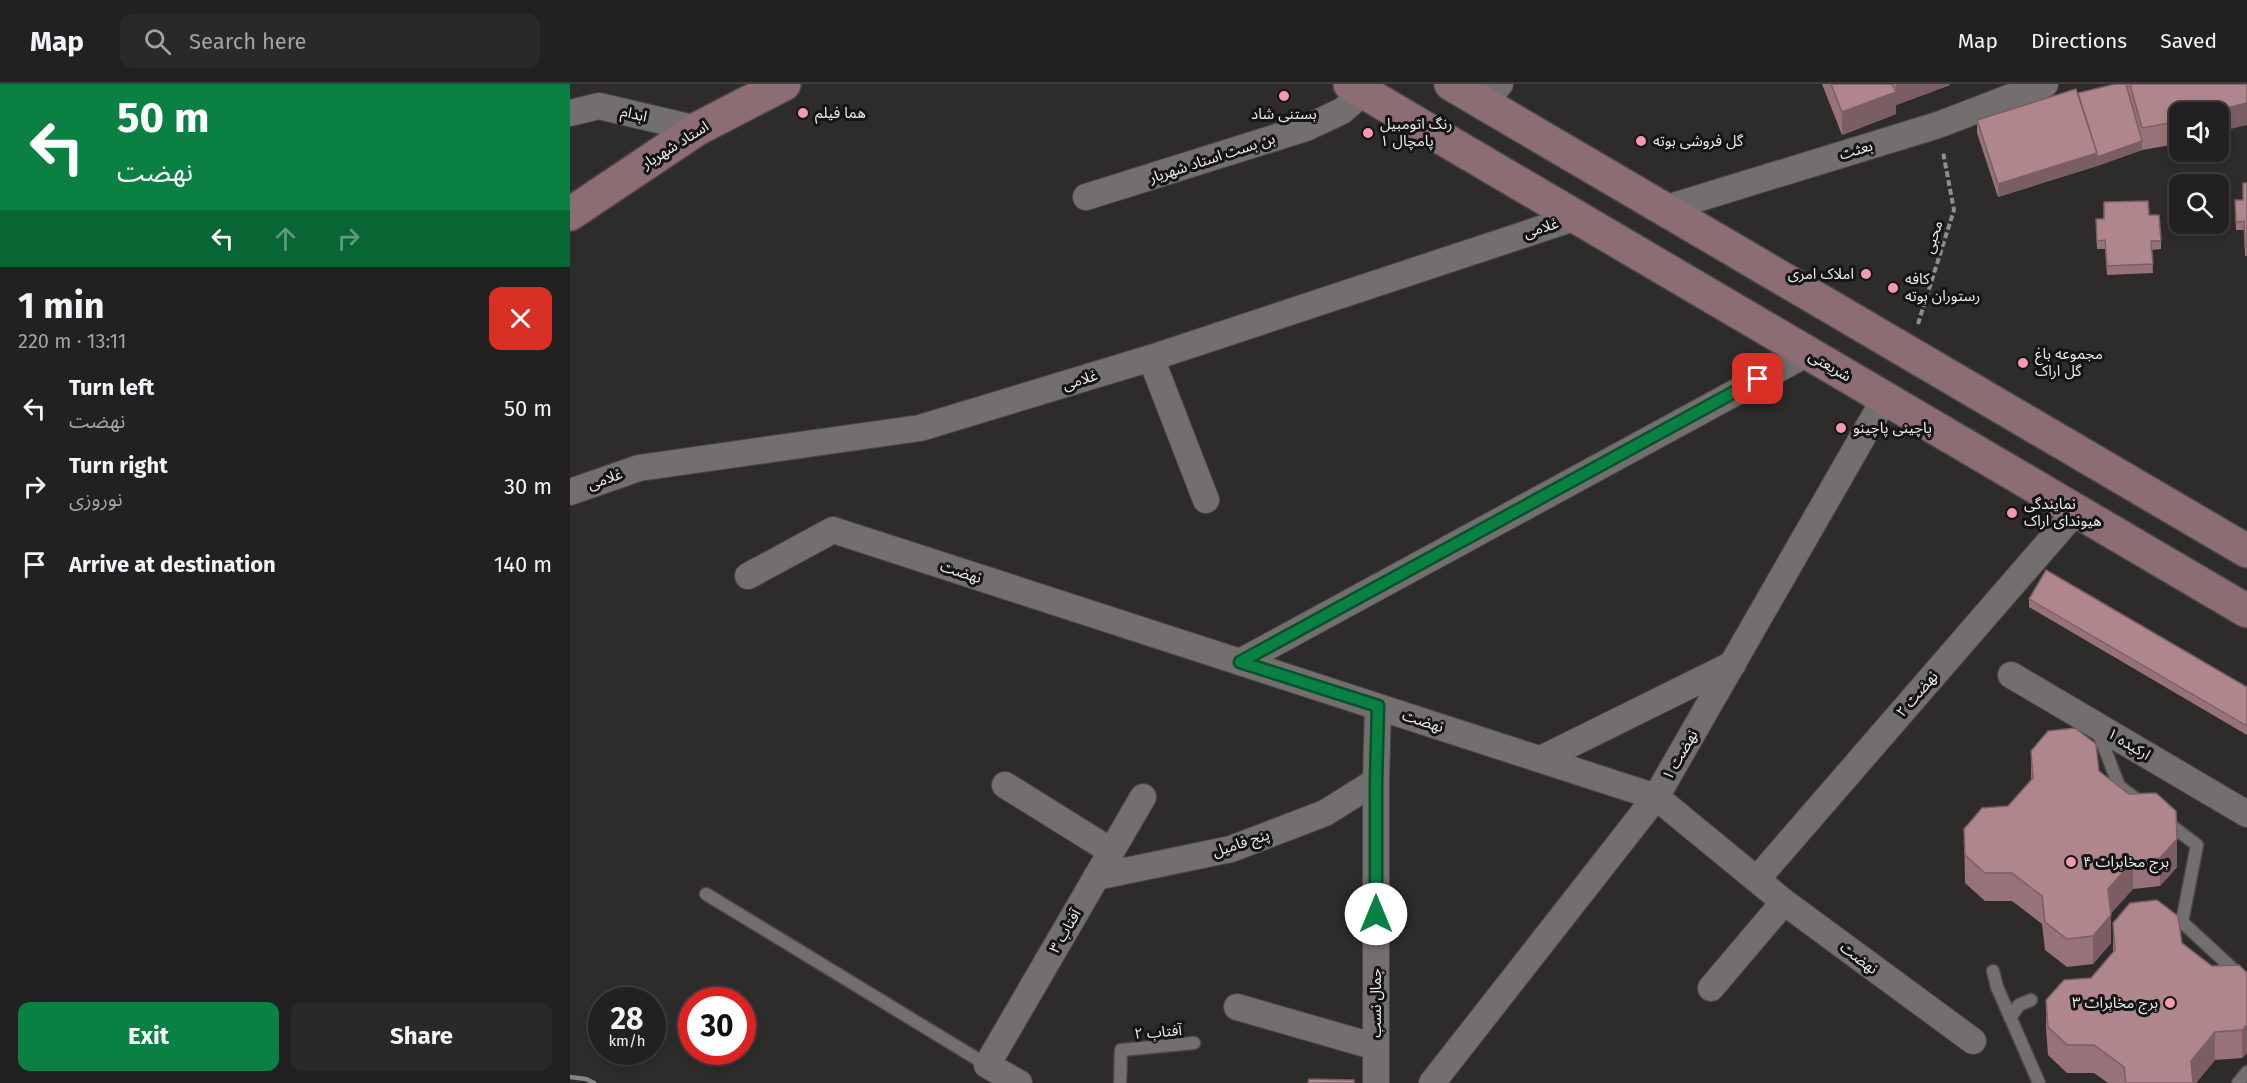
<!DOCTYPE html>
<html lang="en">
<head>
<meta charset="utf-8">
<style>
	body { margin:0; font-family:"Fira Sans","Noto Sans Arabic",sans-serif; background:#2a2829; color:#f1f3f6; height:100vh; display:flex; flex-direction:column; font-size:22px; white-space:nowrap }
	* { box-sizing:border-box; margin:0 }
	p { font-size:20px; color:#a2a3a5 }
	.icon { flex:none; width:33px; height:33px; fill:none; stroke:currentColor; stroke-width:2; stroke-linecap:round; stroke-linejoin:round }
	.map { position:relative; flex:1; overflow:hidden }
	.details { display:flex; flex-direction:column; background:#222020; width:570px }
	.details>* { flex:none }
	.guide { background:#0b8043; color:#fff; overflow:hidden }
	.tools { position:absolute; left:1599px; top:18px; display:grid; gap:12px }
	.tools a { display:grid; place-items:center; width:60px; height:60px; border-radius:12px; background:#222020; box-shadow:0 3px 9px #0003,0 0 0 2px #3f3e3e; font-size:30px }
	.speed { position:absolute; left:18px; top:903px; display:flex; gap:12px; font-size:30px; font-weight:700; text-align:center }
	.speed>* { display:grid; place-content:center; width:78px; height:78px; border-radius:50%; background:#222020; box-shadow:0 3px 9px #0003,0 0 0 2px #3f3e3e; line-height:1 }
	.speed small { font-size:15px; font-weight:400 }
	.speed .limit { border:9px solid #d22; background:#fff; color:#111 }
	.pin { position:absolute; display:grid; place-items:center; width:51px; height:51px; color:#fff; margin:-26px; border-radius:12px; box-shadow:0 3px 9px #0006 }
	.me { position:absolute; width:66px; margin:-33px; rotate:0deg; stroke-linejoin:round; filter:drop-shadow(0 0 4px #0008) }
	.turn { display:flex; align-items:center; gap:21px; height:126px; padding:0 18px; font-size:27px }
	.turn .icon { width:78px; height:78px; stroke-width:2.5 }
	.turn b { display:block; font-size:42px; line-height:51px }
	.lanes { display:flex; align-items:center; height:57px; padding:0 18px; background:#0003; justify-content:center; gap:30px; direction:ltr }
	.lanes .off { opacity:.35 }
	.round { display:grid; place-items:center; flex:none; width:63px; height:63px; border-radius:12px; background:#2a2829 }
	.overview { display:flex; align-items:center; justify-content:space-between; height:102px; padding:0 18px }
	h1 { font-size:36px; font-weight:700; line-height:45px }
	.button { display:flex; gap:12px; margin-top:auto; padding:12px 18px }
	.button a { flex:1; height:69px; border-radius:12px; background:#0b8043; color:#fff; font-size:24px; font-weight:700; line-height:69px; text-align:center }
	.button a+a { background:#2a2829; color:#f1f3f6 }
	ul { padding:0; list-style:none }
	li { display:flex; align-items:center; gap:18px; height:78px; padding:0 18px }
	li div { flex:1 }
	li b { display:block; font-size:22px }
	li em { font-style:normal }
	header { display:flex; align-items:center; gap:36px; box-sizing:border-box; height:84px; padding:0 30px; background:#222020; border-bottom:2px solid #3f3e3e }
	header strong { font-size:28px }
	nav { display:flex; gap:33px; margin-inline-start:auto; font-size:21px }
	.search { width:420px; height:54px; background:#2a2829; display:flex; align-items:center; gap:15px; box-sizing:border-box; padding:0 21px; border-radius:12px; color:#a2a3a5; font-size:22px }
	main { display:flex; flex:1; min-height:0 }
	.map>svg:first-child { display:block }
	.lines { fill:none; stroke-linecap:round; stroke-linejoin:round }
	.lane-casing { stroke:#4a4748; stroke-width:15 }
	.street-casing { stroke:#4a4748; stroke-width:28 }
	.secondary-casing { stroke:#4a4748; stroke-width:36 }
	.path { stroke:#908d8d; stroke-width:4; stroke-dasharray:6 3; stroke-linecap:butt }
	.lane { stroke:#736f6f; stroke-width:12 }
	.street { stroke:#736f6f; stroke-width:26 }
	.secondary { stroke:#8c6d73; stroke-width:33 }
	.rail { stroke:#868484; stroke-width:4.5 }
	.wall { fill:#977379 }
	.shaded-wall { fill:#7b5e63 }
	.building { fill:#b0868d; stroke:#7b5e63; stroke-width:1.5 }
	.route-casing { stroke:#07532c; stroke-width:15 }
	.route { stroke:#0b8043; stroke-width:10 }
	.poi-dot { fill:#f39aab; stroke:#151414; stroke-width:2 }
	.labels { text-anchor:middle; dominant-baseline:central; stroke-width:6; stroke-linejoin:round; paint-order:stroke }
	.poi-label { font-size:15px; fill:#eeecec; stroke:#151414; text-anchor:start }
	.street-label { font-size:15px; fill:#eeecec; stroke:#151414 }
</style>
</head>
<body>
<header>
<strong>Map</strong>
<div class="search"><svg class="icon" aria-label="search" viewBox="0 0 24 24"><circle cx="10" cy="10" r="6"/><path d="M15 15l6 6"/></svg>Search here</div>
<nav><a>Map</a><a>Directions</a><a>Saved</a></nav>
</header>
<main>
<section class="details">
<div class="guide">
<div class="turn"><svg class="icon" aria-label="left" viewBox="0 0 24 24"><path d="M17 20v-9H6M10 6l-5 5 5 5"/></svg><div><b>50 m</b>نهضت</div></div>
<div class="lanes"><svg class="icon" aria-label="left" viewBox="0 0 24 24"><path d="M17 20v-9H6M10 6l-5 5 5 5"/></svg><svg class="icon off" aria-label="ahead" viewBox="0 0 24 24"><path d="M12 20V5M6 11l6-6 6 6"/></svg><svg class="icon off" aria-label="right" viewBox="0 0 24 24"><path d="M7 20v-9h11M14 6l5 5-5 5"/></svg></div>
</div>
<div class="overview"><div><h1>1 min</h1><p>220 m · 13:11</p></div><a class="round" style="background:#d93025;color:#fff"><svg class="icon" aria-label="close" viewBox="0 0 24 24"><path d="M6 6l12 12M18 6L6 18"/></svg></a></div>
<ul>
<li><svg class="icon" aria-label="left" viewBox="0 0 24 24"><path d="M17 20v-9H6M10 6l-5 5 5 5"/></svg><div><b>Turn left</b><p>نهضت</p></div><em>50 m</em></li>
<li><svg class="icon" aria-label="right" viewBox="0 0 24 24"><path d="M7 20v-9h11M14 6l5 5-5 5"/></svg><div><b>Turn right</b><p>نوروزی</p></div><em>30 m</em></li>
<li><svg class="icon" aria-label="arrive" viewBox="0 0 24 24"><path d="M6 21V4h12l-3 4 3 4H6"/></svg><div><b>Arrive at destination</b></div><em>140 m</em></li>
</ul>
<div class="button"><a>Exit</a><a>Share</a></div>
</section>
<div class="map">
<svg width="1677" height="999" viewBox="0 0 1677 999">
	<rect width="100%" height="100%" fill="#2e2b2b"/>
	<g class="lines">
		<g class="lane-casing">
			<path id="lane" d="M1527 645 1549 702 1573 720
				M1594 736 1627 761 1612 838 1677 898
				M136 810 417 981
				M1423 887 1427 903 1469 999
				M1440 934 1449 921 1461 916
				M550 999 551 966 624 959
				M1668 999 1677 988"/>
		</g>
		<g class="street-casing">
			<path id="street" d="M913 19 930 0
				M0 29 29 22 127 45
				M516 113 736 44 772 27 794 8
				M1094 125 1368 41 1475 0
				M581 274 636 416
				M0 408 69 384 350 344 581 274 1007 133
				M178 492 263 446 1086 713 1214 818 1403 957
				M670 578 1238 269
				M1441 591 1677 730
				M971 675 1163 580
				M435 701 541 767
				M526 793 661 765 755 729 806 697
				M1188 794 1506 427
				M1141 904 1214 818
				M667 923 806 963
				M449 999 417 981 573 713
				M806 999V697L808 623
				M862 999 1086 713 1315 314"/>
		</g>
		<g class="secondary-casing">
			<path id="secondary" d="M780 0 1677 527
				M881 0 1677 467
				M0 130 127 45 214 0"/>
		</g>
		<path class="path" d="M1348 240 1384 126 1373 68"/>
		<use href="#lane" class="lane"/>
		<use href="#street" class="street"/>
		<use href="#secondary" class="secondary"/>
		<path class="rail" d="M0 993 16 995 24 999"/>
	</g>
	<path class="wall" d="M1252 0H1380V1L1326 21V18V30L1272 51Z
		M1545 0H1677L1601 61 1572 66 1527 82 1428 113 1407 49V36L1508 9Z
		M1677 99V172H1675L1674 146H1666L1665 116H1673Z
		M1579 131 1591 157V165L1582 166 1583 189 1537 191 1535 165H1527L1526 135Z
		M1459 515 1677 603V651L1459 523Z
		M1461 667 1529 687 1607 783 1590 802 1563 805 1540 830 1541 859 1523 880 1497 883 1475 866 1472 840 1442 817H1415L1395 799 1394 745 1438 722 1461 696Z
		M1543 839 1612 859 1642 882 1677 889V969L1672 974 1645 976 1626 999H1538L1524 989H1497L1478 971 1476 944V916L1521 894 1543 869Z"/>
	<path class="shaded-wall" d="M1326 0H1380V1L1326 21Z
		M1326 8V30L1272 51V28Z
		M1677 19V41L1648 48V28H1640Z
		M1610 37V59L1601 61V39Z
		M1572 57V66L1527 82 1428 113V100L1527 69Z
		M1607 755V783L1590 802V774Z
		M1563 777V805L1538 833V805Z
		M1541 831V859L1523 880V852Z
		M1677 941V969L1672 974V946Z
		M1645 948V976L1626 999H1621V977Z"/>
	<path class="building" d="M1261 0H1322L1326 8 1272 28Z
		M1545 0H1556L1572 57 1527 73V69L1508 9Z
		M1560 0H1677V19L1640 28H1610V37L1572 44Z
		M1506 5 1527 69 1428 100 1407 36Z
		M1673 99H1677V163H1675L1674 137 1666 138 1665 116H1673Z
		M1578 117 1579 131H1589L1591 157H1581L1583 180 1537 182 1535 156 1527 157 1526 135H1534V118Z
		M1476 486 1677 603V642L1459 515Z
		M1505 644 1526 660 1529 687 1559 710 1586 709 1606 727 1607 755 1590 774 1563 777 1538 805 1541 831 1523 852 1497 855 1475 838 1472 812 1442 789H1415L1395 771 1394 745 1412 724 1438 722 1463 694 1461 667 1478 647Z
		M1587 816 1608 832 1612 859 1642 882 1669 881 1677 889V941L1672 946 1645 948 1621 977 1623 999H1556L1554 983 1524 961H1497L1478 943 1476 916 1494 896 1521 894 1545 866 1543 839 1560 819Z
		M739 995 784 996V999H738Z"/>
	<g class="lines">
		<g class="route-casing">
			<path id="route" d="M806 830V697L808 622 670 578 1188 295"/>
		</g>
		<use href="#route" class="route"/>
	</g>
	<g class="poi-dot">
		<circle cx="714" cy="12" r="6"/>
		<circle cx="233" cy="29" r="6"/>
		<circle cx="798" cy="49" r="6"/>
		<circle cx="1071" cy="57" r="6"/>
		<circle cx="1296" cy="190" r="6"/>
		<circle cx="1323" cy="204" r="6"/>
		<circle cx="1453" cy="279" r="6"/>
		<circle cx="1271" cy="344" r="6"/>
		<circle cx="1442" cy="429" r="6"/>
		<circle cx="1501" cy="778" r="6"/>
		<circle cx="1600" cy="919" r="6"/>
	</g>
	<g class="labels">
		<g class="poi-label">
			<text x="245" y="29">هما فیلم</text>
			<text x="714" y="30" text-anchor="middle">بستنی شاد</text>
			<text x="810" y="40">رنگ اتومبیل<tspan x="810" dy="17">پامچال ۱</tspan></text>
			<text x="1083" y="57">گل فروشی بوته</text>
			<text x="1284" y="190" text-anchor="end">املاک امری</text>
			<text x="1335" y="195">کافه<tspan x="1335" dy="17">رستوران بوته</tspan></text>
			<text x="1465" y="270">مجموعه باغ<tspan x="1465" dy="17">گل اراک</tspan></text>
			<text x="1283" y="344">پاچینی پاچینو</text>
			<text x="1454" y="420">نمایندگی<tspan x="1454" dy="17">هیوندای اراک</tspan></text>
			<text x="1513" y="778">برج مخابرات ۴</text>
			<text x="1588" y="919" text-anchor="end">برج مخابرات ۳</text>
		</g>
		<g class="street-label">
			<text transform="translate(64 30) rotate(13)">ابدام</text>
			<text transform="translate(105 61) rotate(-32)">استاد شهریار</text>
			<text transform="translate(1286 66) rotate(-17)">بعثت</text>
			<text transform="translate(642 74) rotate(-18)">بن بست استاد شهریار</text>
			<text transform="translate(971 144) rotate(-17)">غلامی</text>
			<text transform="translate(1363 153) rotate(-73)">محبی</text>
			<text transform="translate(1260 282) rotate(30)">شریعتی</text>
			<text transform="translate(510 296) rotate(-17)">غلامی</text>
			<text transform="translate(35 395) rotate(-19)">غلامی</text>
			<text transform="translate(391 488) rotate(18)">نهضت</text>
			<text transform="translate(1347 610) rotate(-49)">نهضت ۲</text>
			<text transform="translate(853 637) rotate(18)">نهضت</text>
			<text transform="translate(1559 660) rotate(31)">ارکیده ۱</text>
			<text transform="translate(1110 671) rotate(-60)">نهضت ۱</text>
			<text transform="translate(671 759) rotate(-18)">پنج فامیل</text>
			<text transform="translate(495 847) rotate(-60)">آفتاب ۳</text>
			<text transform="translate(1289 874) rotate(37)">نهضت</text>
			<text transform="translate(806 919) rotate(-90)">جمال نسب</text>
			<text transform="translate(588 948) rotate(-5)">آفتاب ۲</text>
		</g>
	</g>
</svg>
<div class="tools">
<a><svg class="icon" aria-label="sound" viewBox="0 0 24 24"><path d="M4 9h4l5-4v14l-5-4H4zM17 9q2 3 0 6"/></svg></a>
<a><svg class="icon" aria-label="search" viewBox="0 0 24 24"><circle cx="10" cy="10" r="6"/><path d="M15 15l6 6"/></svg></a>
</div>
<div class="speed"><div>28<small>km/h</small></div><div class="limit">30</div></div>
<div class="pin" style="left:1188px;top:295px;background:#d93025"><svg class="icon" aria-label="arrive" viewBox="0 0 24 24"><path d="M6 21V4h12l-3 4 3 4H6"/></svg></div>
<svg class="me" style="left:806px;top:830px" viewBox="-20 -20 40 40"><circle r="19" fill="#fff"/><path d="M0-13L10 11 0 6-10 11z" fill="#0b8043"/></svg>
</div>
</main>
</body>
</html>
